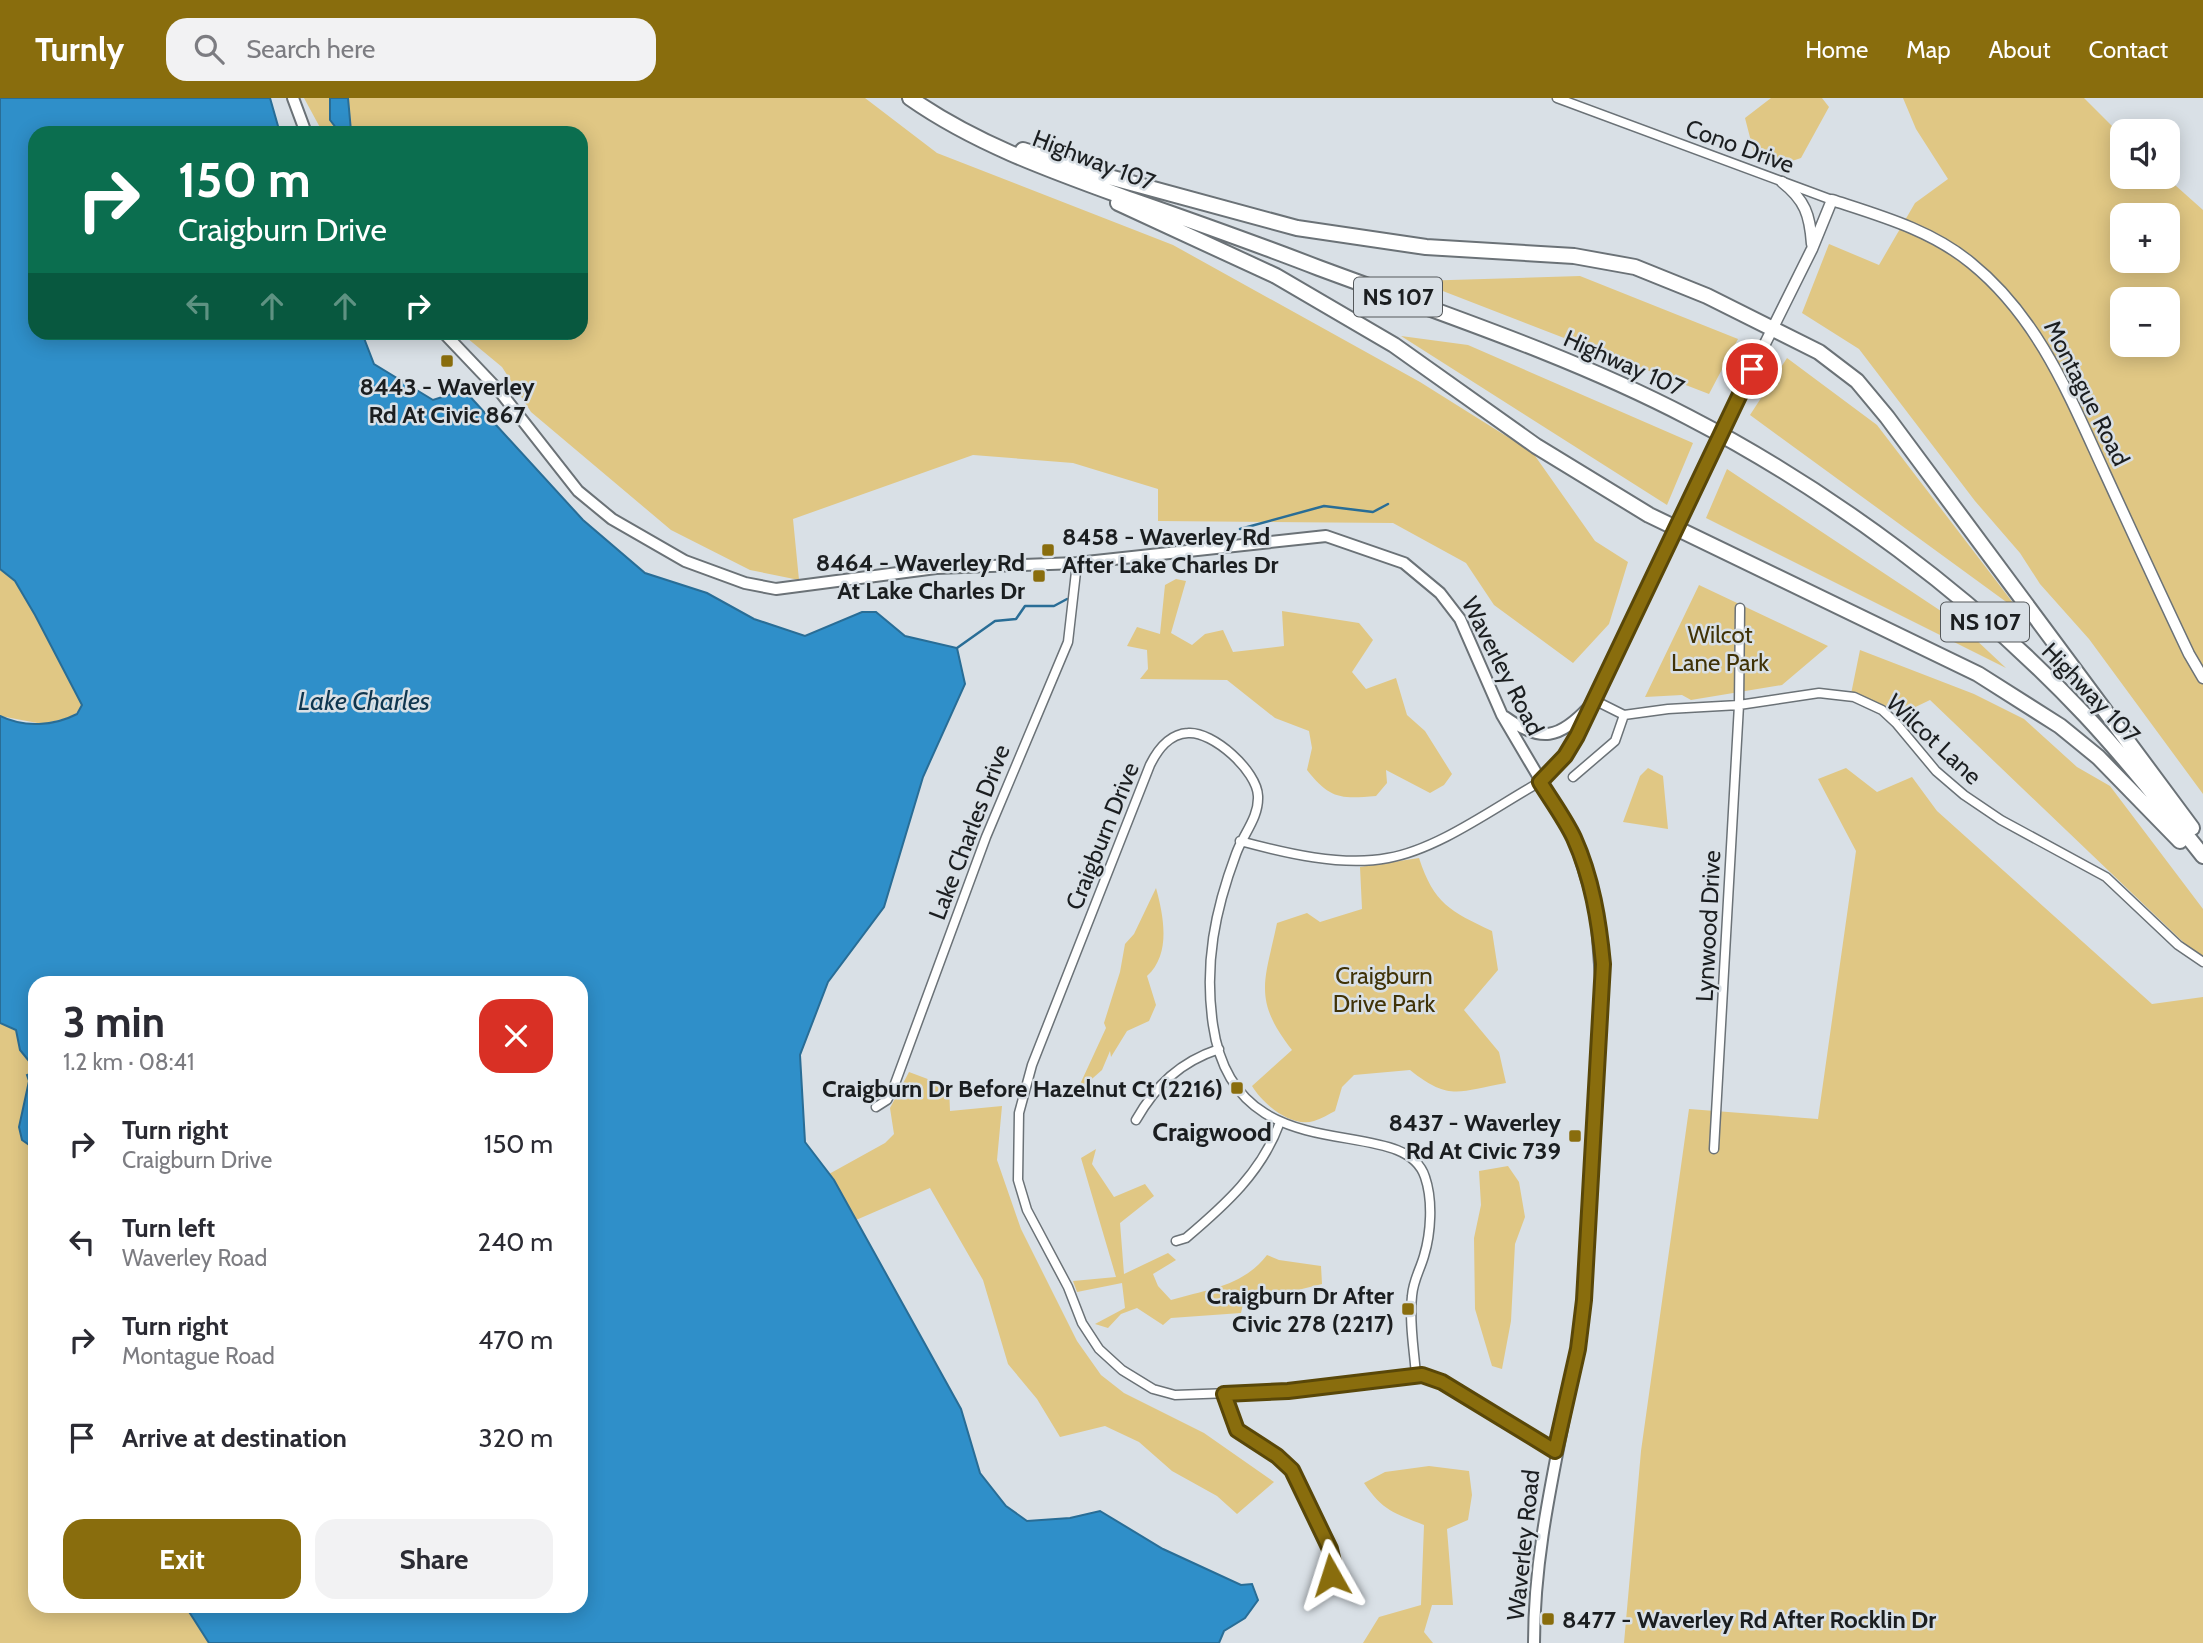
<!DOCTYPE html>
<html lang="en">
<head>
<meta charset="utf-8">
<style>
	body { margin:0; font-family:Cabin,sans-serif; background:#f2f2f3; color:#2b2b33; height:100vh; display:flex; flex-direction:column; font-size:26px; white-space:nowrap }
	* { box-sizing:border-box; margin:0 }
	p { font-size:23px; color:#7c7c81 }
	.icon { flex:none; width:38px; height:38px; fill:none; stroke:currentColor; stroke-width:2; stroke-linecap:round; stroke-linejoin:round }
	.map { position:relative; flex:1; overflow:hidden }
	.drawer { position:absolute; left:28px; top:878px; width:560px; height:637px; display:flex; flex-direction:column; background:#fff; border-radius:21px; box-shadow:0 4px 18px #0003 }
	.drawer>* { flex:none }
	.top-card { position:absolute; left:28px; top:28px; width:560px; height:214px; border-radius:21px; box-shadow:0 4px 18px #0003; background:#0b6e4f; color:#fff; overflow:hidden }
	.controls { position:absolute; left:2110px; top:21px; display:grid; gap:14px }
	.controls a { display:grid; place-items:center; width:70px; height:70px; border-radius:14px; background:#fff; box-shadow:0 4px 18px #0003; font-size:35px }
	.pin { position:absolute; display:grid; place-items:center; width:60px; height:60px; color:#fff; margin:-30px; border:4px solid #fff; border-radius:50%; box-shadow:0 2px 7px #0007 }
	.me { position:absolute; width:77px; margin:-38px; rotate:354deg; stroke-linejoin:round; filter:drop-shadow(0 0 5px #0008) }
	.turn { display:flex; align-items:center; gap:24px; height:147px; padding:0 35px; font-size:32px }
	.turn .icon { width:91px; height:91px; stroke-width:2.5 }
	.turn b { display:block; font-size:49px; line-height:60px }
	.lanes { display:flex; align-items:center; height:66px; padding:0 35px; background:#0003; justify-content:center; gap:35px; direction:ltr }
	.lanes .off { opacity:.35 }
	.round { display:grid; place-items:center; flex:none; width:74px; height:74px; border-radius:21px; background:#f2f2f3 }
	.summary { display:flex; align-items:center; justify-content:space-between; height:119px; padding:0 35px }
	h1 { font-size:42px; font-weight:700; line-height:52px }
	.primary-button { display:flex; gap:14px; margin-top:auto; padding:14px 35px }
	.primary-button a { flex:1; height:80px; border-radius:21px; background:#896d0d; color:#fff; font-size:28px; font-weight:700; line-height:80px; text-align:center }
	.primary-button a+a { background:#f2f2f3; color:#2b2b33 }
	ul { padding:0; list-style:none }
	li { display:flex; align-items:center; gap:21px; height:98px; padding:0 35px }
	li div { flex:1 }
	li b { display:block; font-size:26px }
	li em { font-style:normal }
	header { display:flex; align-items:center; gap:42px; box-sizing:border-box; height:98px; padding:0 35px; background:#896d0d; color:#fff }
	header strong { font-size:33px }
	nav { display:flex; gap:38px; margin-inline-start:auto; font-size:24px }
	.search { width:490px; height:63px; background:#f2f2f3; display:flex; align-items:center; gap:18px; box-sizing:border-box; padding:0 24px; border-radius:21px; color:#7c7c81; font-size:26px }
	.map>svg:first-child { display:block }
	.green { fill:#e0c784; fill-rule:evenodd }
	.water { fill:#2f8fc9; stroke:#296d96; stroke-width:2 }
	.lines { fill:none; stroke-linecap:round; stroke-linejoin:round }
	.stream { stroke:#296d96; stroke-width:2.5 }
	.minor-casing { stroke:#6b7277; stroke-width:11 }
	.tertiary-casing { stroke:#6b7277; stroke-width:13 }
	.secondary-casing { stroke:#6b7277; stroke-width:14 }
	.motorway-casing { stroke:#6b7277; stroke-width:18 }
	.minor { stroke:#fff; stroke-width:8 }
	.tertiary { stroke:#fff; stroke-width:10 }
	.secondary { stroke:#fff; stroke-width:10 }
	.motorway { stroke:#fff; stroke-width:14 }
	.tertiary-bridge-casing { stroke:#6b7277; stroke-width:13; stroke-linecap:butt }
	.tertiary-bridge { stroke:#fff; stroke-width:10 }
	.route-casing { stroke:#594708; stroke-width:18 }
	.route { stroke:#896d0d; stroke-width:12 }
	.poi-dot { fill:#896d0d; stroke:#d9e0e6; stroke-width:2.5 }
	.labels { text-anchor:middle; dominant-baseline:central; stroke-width:5; stroke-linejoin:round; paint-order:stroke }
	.shield { fill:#d9e0e6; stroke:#54585b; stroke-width:2 }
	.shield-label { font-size:23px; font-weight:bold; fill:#1b1e20 }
	.street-label { font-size:24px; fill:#1b1e20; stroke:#d9e0e6 }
	.poi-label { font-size:24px; font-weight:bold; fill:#1b1e20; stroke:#d9e0e6; text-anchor:end }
	.park-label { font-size:24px; fill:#403206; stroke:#d9e0e6 }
	.water-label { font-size:26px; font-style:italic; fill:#0f364f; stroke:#d9e0e6 }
	.neighbourhood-label { font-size:26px; font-weight:bold; fill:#1b1e20; stroke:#d9e0e6 }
</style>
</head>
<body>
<header>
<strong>Turnly</strong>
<div class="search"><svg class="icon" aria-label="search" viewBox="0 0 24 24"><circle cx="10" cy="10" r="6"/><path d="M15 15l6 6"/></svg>Search here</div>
<nav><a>Home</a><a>Map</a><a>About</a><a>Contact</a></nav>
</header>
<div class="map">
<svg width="2203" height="1545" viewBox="0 0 2203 1545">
	<rect width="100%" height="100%" fill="#d9e0e6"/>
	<path class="green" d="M304 0H330V22L340 35H323Z
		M348 0H865L937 55 1173 147 1420 284 1533 355 1595 443 1628 464 1609 526 1573 565 1494 507 1466 465 1393 425 1158 423V391L1073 365 973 357 793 421 799 482 750 472 671 432 531 314 502 269 461 235 581 234V35H348L351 33Z
		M1771 0H1822L1829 9 1801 60 1780 67 1754 55 1745 20Z
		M1903 0H2084L2123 39V79H2166L2203 112V696L2089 541 2040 486 2020 455 1975 403 1859 251 1802 215 1829 146 1879 167 1915 105 1948 81 1916 31ZM2123 117H2168V163H2123ZM2123 201H2168V247H2123Z
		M1580 178 1738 241 1709 296 1417 183Z
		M1401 238 1468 247 1693 345 1667 407Z
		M1787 260 1877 327 2020 514 1750 317Z
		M1727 371 1956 523 2006 570 1706 420Z
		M0 471 15 484 36 517 82 607 74 618 43 626 0 618Z
		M1176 481 1186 483 1171 535 1192 547 1205 536 1223 532 1233 554 1284 548 1282 513 1359 525 1373 542 1352 574 1366 591 1396 580 1407 617 1425 633 1452 676 1444 687 1430 695 1386 672 1387 685 1376 698C1340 701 1330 701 1307 672L1312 650 1309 633 1275 620 1227 582 1140 581 1148 571 1147 552 1127 548 1137 529 1160 536 1165 487Z
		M1699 487 1828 548 1782 587 1691 602 1682 597 1645 599Z
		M1860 552 1974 596 2024 621 2077 669 2110 688 2203 811V863L1930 602 1903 615 1851 596Z
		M1648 670 1663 678 1668 731 1623 724 1640 678Z
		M1846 670 1877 694 1912 679 1937 713 2152 906 2203 899V1545H1624L1641 1353 1689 1011 1818 1021 1856 753 1818 681Z
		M1419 760C1434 806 1450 813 1492 833L1498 872 1464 912 1499 954 1506 985C1459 993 1450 1004 1410 972L1354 977 1342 989 1335 1013C1329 1016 1321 1021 1314 1023 1291 1030 1263 1006 1252 988L1292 952C1252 901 1265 883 1277 825L1307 815 1320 824 1362 811 1360 769Z
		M1156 790C1164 819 1171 856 1147 878L1156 907 1149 923 1127 933 1111 959 1110 953 1102 972 1076 995 1106 930 1104 925 1120 874 1125 846 1134 836Z
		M0 925 16 932 20 952 29 963 32 975 27 977 29 983 19 1029 22 1042 35 1051V1508L186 1509 209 1545H0Z
		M909 974 949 989 950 1013 1002 1008 997 1062 1021 1131 1077 1243 1101 1277 1124 1295 1204 1335 1274 1384 1237 1416 1217 1398 1172 1373 1139 1344 1105 1328 1060 1339 1037 1301 1008 1266 983 1182 930 1090 856 1122 829 1076 885 1045 894 1036 890 1010Z
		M1096 1051 1092 1066 1114 1099 1145 1086 1154 1098 1120 1125 1124 1176 1168 1155 1176 1162 1153 1176 1158 1188 1171 1202C1208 1191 1242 1189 1267 1157L1279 1162 1321 1168 1322 1186 1250 1204 1243 1206 1241 1215 1171 1220 1163 1227 1137 1210 1121 1216 1108 1230 1095 1226 1125 1210 1122 1185 1077 1194 1073 1183 1116 1179 1081 1060Z
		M1508 1068 1519 1084 1525 1119 1515 1146 1511 1223 1502 1271 1492 1268 1475 1211 1474 1140 1481 1107 1479 1073Z
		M1429 1368 1469 1373 1472 1397 1468 1422 1447 1431 1453 1507H1432L1424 1534 1433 1545H1363L1379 1519 1421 1507 1424 1427C1394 1415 1383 1413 1364 1385L1385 1374Z"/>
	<path class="water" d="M0 0H270L280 35H35V234L362 235 374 266 433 302 464 292 583 422 645 475 707 495 754 521 805 538 862 514H876L905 538 957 550 965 586 923 679 884 809 828 884 800 957 805 1044 834 1082 961 1311 980 1375 1006 1408 1027 1423 1070 1420 1100 1413 1163 1451 1241 1487 1252 1486 1258 1502 1245 1520 1224 1533 1219 1545H209L186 1509 581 1508V886H35V1051L22 1042 19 1029 29 983 27 977 32 975 29 963 20 952 16 932 0 925V618C24 630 54 628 77 616L82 607 35 517 15 483 0 471Z
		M330 0H348L351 33 340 35 330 22Z"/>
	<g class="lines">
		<path class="stream" d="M1240 431 1324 408 1373 414 1388 406
			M957 550 995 523 1016 521 1025 508H1054L1067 501"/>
		<g class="minor-casing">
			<path id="minor" d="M1557 0 1832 102
				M1594 602 1624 617 1668 611 1739 607 1819 595 1854 599 1882 612 1896 625 1936 673 1964 697 2001 722 2106 779 2178 847 2203 864
				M1573 679 1615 643 1624 617
				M1240 743C1285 755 1342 769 1388 760 1439 751 1495 709 1540 684
				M876 1009 887 1002 893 991 986 739 1068 544 1077 465
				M1136 1022C1156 987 1180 964 1219 951
				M1714 1051 1739 607 1740 510
				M1176 1143 1186 1140C1225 1107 1262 1074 1280 1024
				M1416 1277C1414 1251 1409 1224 1412 1198 1413 1183 1420 1172 1424 1158 1431 1135 1433 1102 1425 1079 1403 1011 1235 1081 1213 927 1204 866 1215 812 1236 756 1243 736 1259 720 1258 698 1257 673 1213 633 1188 635 1169 636 1158 651 1150 667L1032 967 1019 1015 1018 1082 1027 1112 1068 1189 1082 1225 1099 1251 1122 1272 1153 1291 1175 1297 1288 1293 1422 1277 1442 1284 1555 1353
				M1224 1295 1237 1332 1277 1358 1296 1378 1332 1457 1327 1485"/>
		</g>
		<g class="tertiary-casing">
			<path id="tertiary" d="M1782 84C1805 102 1810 117 1812 146
				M1742 292 1812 151 1832 102C1881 118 1931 132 1971 165 2038 219 2069 297 2104 373 2132 434 2160 495 2189 556L2203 580
				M1540 684 1565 658 1577 638 1705 367"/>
		</g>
		<g class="secondary-casing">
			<path id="secondary" d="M293 0 306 35
				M443 234 501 295 578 393 612 421 685 463 745 485 776 491 936 470 1077 465 1326 438 1404 465 1440 495 1460 521 1502 617 1574 739 1596 812 1602 894 1584 1202C1570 1319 1534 1425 1534 1545
				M1505 619C1541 645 1559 641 1589 609"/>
		</g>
		<g class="motorway-casing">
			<path id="motorway" d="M910 0C977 47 1055 74 1132 102 1195 124 1257 146 1319 170 1443 216 1571 258 1688 319 1831 393 1975 500 2085 617 2127 662 2165 710 2203 758
				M1023 52 1087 73 1297 130 1426 149 1574 158 1635 169 1707 198 1819 254 1857 283 1887 319 2192 730
				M1118 105 1276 178 1394 247 1536 348 1649 417 1978 576 2060 628 2098 659 2180 743"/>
		</g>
		<use href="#minor" class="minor"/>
		<use href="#tertiary" class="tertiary"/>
		<use href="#secondary" class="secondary"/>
		<use href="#motorway" class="motorway"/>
		<g class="tertiary-bridge-casing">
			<path id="tertiary-bridge" d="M1705 367 1742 292"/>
		</g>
		<use href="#tertiary-bridge" class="tertiary-bridge"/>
	</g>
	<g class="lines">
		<g class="route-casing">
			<path id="route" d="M1331 1477 1333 1464 1330 1451 1292 1372 1277 1358 1237 1332 1224 1296 1288 1293 1422 1277 1442 1284 1555 1353 1578 1251 1584 1202 1603 866C1599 823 1592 780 1574 740 1565 721 1551 702 1540 684L1565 658 1577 638 1752 271"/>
		</g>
		<use href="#route" class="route"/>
	</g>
	<g class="poi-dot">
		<rect x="440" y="256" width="14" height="14" rx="3.5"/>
		<rect x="1041" y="445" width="14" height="14" rx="3.5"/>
		<rect x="1032" y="471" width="14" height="14" rx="3.5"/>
		<rect x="1230" y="983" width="14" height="14" rx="3.5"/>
		<rect x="1568" y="1031" width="14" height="14" rx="3.5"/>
		<rect x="1401" y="1204" width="14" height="14" rx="3.5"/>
		<rect x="1541" y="1514" width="14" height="14" rx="3.5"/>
	</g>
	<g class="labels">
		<g class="shield">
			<rect x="1354" y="179.5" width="88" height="39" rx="5"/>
			<rect x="1941" y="504.5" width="88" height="39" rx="5"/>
		</g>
		<g class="shield-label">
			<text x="1398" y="199">NS 107</text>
			<text x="1985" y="524">NS 107</text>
		</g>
		<g class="street-label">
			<text transform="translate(1740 48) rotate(20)">Cono Drive</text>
			<text transform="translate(1094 62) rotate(21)">Highway 107</text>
			<text transform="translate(1624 265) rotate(24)">Highway 107</text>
			<text transform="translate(2087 295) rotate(63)">Montague Road</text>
			<text transform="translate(1503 568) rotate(63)">Waverley Road</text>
			<text transform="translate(2091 595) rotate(46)">Highway 107</text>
			<text transform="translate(1934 641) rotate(43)">Wilcot Lane</text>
			<text transform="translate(969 734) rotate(-69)">Lake Charles Drive</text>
			<text transform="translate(1102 738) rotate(-68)">Craigburn Drive</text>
			<text transform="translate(1708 828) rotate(-87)">Lynwood Drive</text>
			<text transform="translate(1523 1447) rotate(-84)">Waverley Road</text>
		</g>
		<g class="poi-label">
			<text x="447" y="288" text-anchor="middle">8443 - Waverley<tspan x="447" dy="28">Rd At Civic 867</tspan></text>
			<text x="1062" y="438" text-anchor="start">8458 - Waverley Rd<tspan x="1062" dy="28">After Lake Charles Dr</tspan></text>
			<text x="1025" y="464">8464 - Waverley Rd<tspan x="1025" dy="28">At Lake Charles Dr</tspan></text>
			<text x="1223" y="990">Craigburn Dr Before Hazelnut Ct (2216)</text>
			<text x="1561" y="1024">8437 - Waverley<tspan x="1561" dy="28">Rd At Civic 739</tspan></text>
			<text x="1394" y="1197">Craigburn Dr After<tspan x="1394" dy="28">Civic 278 (2217)</tspan></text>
			<text x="1562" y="1521" text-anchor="start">8477 - Waverley Rd After Rocklin Dr</text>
		</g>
		<g class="park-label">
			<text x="1720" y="536">Wilcot<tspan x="1720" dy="28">Lane Park</tspan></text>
			<text x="1384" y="877">Craigburn<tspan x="1384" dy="28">Drive Park</tspan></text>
		</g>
		<g class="water-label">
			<text x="364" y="603">Lake Charles</text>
		</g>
		<g class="neighbourhood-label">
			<text x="1212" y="1034">Craigwood</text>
		</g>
	</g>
</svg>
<div class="controls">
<a><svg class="icon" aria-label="sound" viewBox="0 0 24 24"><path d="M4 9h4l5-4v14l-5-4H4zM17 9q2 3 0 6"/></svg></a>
<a>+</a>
<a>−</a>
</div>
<div class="pin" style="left:1752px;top:271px;background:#d93025"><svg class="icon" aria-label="arrive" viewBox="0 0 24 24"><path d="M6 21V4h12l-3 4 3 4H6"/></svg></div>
<svg class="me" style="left:1331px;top:1477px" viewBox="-20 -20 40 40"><path d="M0-17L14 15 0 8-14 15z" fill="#896d0d" stroke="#fff" stroke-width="4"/></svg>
<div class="top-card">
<div class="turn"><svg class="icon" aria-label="right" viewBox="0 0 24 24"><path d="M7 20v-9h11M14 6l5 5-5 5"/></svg><div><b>150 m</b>Craigburn Drive</div></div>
<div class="lanes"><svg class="icon off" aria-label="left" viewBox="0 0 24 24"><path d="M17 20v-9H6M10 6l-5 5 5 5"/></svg><svg class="icon off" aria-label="ahead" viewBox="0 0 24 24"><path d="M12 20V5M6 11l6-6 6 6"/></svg><svg class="icon off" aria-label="ahead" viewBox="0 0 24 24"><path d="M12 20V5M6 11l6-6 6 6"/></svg><svg class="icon" aria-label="right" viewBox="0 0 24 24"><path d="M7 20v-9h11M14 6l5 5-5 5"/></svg></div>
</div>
<section class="drawer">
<div class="summary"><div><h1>3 min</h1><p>1.2 km · 08:41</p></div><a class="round" style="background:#d93025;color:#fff"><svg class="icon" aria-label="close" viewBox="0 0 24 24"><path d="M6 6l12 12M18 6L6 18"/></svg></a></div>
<ul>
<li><svg class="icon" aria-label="right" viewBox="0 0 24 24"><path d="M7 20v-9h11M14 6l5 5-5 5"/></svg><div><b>Turn right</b><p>Craigburn Drive</p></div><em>150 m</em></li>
<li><svg class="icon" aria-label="left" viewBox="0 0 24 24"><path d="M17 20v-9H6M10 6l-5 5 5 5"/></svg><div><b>Turn left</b><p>Waverley Road</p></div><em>240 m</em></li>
<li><svg class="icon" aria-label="right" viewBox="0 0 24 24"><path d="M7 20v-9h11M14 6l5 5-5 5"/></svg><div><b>Turn right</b><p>Montague Road</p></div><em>470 m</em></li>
<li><svg class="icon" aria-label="arrive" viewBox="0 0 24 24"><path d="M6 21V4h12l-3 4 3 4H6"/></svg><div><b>Arrive at destination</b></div><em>320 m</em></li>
</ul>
<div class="primary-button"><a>Exit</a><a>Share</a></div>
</section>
</div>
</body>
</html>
